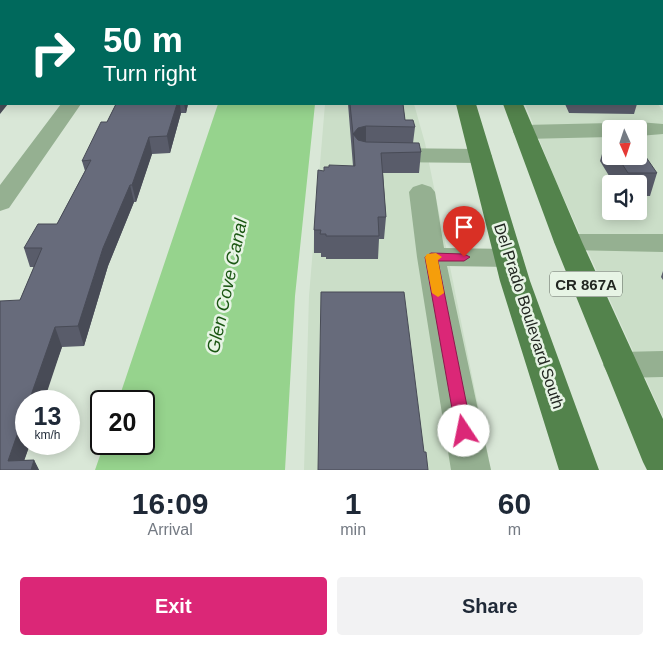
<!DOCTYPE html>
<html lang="en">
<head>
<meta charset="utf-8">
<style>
	body { margin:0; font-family:Arial,sans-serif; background:#f2f2f3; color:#1f2937; height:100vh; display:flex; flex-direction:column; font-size:19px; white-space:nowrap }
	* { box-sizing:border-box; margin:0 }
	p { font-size:16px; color:#747a83 }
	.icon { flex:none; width:28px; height:28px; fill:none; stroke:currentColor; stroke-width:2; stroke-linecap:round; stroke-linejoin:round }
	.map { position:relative; height:470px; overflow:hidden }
	.side { display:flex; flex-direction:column; background:#fff; flex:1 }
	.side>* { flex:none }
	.guide { position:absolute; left:0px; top:0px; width:664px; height:105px; box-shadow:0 2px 12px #0003; background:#00695c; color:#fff; overflow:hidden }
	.needle { width:32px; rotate:177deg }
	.controls { position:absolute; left:602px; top:120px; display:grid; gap:10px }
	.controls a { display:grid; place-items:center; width:45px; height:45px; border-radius:5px; background:#fff; box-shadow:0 2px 12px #0003; font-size:25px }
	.speed { position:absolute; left:15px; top:390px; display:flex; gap:10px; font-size:25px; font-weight:700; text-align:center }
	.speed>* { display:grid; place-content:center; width:65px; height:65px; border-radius:50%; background:#fff; box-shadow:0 2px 12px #0003; line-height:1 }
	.speed small { font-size:12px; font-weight:400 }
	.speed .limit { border:2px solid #111; border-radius:8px; background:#fff; color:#111 }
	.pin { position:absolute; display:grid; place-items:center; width:42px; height:42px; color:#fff; margin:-51px -21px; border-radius:50% 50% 50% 0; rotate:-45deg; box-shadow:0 0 5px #0007 }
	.pin .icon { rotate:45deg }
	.me { position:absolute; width:55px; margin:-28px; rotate:349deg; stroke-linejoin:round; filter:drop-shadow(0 0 4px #0008) }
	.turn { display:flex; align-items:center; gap:18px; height:105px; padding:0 20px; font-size:22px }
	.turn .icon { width:65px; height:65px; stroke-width:2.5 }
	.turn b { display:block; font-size:35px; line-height:42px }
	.eta { display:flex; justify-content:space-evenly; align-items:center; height:85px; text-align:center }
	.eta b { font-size:30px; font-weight:700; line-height:35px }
	.cta { display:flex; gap:10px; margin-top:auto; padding:10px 20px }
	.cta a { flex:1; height:58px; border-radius:5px; background:#db2777; color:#fff; font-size:20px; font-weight:700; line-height:58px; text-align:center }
	.cta a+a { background:#f2f2f3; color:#1f2937 }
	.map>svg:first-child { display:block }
	.built { fill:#cbdec8; fill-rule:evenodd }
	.water { fill:#96d38d }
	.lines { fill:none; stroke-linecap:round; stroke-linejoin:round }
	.minor { fill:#95b091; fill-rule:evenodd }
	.major { fill:#53834c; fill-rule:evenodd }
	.wall { fill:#595c6a }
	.shaded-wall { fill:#484b56 }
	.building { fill:#676b7b; stroke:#484b56 }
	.route { fill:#db2777; stroke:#8e194d }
	.slow { fill:#f59e0b }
	.labels { text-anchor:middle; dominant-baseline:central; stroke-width:5; stroke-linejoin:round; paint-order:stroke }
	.shield { fill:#e7f4e5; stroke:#5d645c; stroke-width:1 }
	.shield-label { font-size:15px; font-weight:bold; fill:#222721 }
	.street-label { font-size:16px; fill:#222721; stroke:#e7f4e5 }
	.water-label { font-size:18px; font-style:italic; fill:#1a5612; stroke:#e7f4e5 }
</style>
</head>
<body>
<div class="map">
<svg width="663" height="470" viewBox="0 0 663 470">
	<rect width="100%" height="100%" fill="#d9e7d7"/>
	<path class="built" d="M325 104H414L425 143 491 470H304L309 296Z
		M525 104H658L663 111V417L555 179ZM611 129H639V156H611ZM611 184H639V211H611Z"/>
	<path class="water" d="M218 104H315L295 296 285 470H95L104 444H144V401H118Z"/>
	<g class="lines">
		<path class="minor" d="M403 0H419L420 1H404Z
			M560 0H598L597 1Z
			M662 74H663V87H662Z
			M61 104H81L9 208 0 211V185Z
			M639 122 663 124V134L639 136V129H628L631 124Z
			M611 123 619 125 621 129H611V137L524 139 516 137 513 132 516 127 524 125Z
			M384 148 480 149 488 151 492 156 488 161 480 163 384 162 376 160 372 155 376 150Z
			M422 184 431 187 435 192 444 248 509 249 519 252 523 258 519 264 509 267 447 266 491 470H451L417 257 409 192 413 187Z
			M568 234H663V252L568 250 558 248 554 242 558 236Z
			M663 351V377L620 378 608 374 603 365 608 356 620 352Z"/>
		<path class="major" d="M432 0H448L449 1H433Z
			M466 0H482L483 1H467Z
			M456 104H476L530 281 599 470H559L500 281Z
			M503 104H523L582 242 663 419V470H647L643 462 554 242Z"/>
	</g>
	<path class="wall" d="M512 0H576L577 1H513Z
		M116 104H188L186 113H181L170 153 152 154 136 202H134L108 266 84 346 62 347 26 444H30L24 460H34L39 470H0L20 300 34 267H30L24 248 57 224 85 171 82 161 107 122Z
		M348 104H403L405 120 415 127 413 143 421 152 419 173H383L386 217 384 239H379L378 259H326V257H321V253H314V230L324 171 353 166Z
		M565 104H637L634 114 569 113Z
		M606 140H611V156H639L657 173 650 196H639V184H614L600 161Z
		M663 271V280L661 277Z"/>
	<path class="shaded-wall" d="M1 95V104H8L0 114V96Z
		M177 104H180L181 113 170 153 167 136Z
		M184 104H188L186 113Z
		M366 126V145L358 147 353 134 352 154 353 134 358 128Z
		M149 137 152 154 136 202 132 185Z
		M130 185 134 202 108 266 84 346 78 326 103 248Z
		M55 327 62 347 44 401H29Z
		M26 409V444H30L21 470 8 461Z
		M34 460 39 470H31Z"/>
	<path class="building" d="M88 0V1H42Z
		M174 0H214L213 1H174Z
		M354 0H406V1H354Z
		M522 0H576L577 1H522Z
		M1 46V95L0 96V47Z
		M116 104H177L167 136 149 137 132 185H130L103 248 78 326 55 327 29 401H26V409L8 461 34 460 31 470H0V301L20 300 42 248H24L38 224H57L91 160 82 161 101 122H107Z
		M350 104H403L405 120H413L415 127 366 126 358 128 353 134Z
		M353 134 358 140 366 142 419 143 421 152 381 153 386 217H378L379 236H326V234H320L321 230H314L318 170 324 171V167H329V165L355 166Z
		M606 140H611V148Z
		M639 147 657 173H628L617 156H639Z
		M321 292H404L424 452H426L428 470H318Z"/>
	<path class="route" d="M431 253 464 254 470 257 464 261H438L472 431 469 436 464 438 458 436 456 431 425 257Z"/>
	<path class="slow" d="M436 253 442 257 438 260 444 293 438 297 432 293 425 257 427 254Z"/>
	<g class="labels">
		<rect class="shield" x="550" y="271.5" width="72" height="25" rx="4"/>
		<g class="shield-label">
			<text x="586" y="284">CR 867A</text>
		</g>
		<g class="street-label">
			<text transform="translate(529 316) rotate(72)">Del Prado Boulevard South</text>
		</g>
		<g class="water-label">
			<text transform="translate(227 286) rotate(-78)">Glen Cove Canal</text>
		</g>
	</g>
</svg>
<div class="controls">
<a><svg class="needle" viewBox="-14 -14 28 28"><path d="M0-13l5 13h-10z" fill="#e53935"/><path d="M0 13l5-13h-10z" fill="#747a83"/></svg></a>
<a><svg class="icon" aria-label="sound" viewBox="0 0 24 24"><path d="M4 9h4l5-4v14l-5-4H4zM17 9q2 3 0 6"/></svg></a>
</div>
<div class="speed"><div>13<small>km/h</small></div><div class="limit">20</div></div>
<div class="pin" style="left:464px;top:257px;background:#d93025"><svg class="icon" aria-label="arrive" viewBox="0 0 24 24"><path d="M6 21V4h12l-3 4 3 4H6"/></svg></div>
<svg class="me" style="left:464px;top:431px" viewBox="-20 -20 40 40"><circle r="19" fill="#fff"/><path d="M0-13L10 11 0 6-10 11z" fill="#db2777"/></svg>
<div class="guide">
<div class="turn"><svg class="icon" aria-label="right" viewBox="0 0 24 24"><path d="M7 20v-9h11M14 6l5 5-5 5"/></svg><div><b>50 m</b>Turn right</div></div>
</div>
</div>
<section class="side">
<div class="eta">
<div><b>16:09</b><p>Arrival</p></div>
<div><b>1</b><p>min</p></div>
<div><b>60</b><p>m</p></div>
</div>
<div class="cta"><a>Exit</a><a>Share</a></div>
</section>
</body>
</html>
